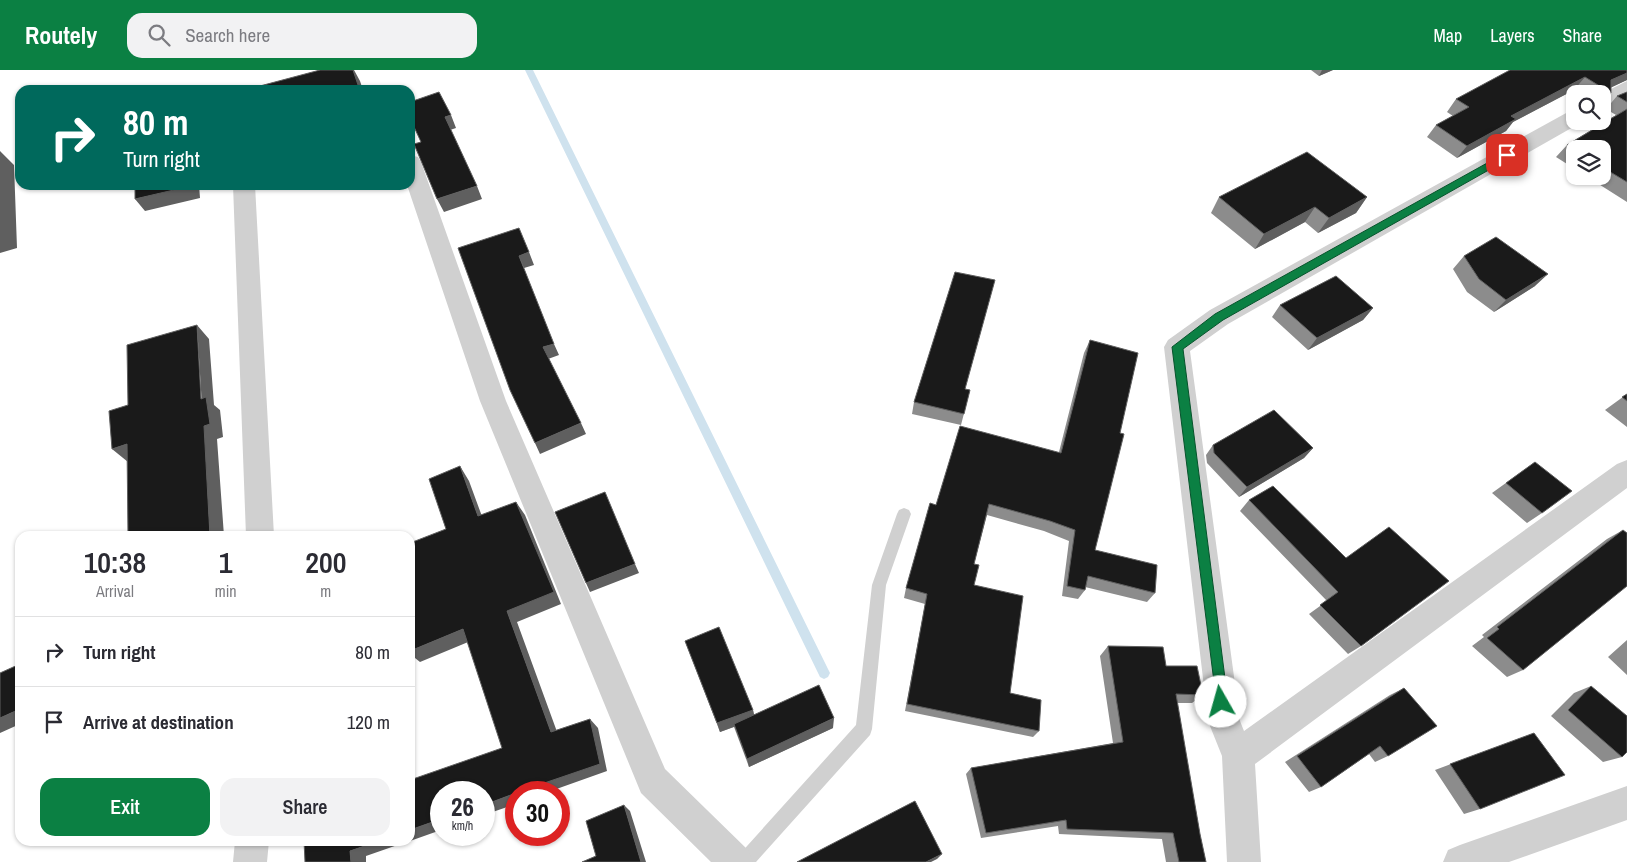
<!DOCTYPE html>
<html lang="en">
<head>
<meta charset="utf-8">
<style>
	body { margin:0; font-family:"Archivo Narrow",sans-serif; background:#f2f2f3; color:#2b2b33; height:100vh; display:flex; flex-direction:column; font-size:19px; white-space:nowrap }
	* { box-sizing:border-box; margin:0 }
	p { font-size:16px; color:#7c7c81 }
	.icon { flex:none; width:28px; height:28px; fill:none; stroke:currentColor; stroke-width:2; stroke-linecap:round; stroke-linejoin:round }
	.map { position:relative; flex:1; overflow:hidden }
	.drawer { position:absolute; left:15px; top:461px; width:400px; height:315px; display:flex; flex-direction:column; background:#fff; border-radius:15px; box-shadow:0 1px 4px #0004 }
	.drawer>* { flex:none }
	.hud { position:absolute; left:15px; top:15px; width:400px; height:105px; border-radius:15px; box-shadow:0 1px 4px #0004; background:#00695c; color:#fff; overflow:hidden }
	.buttons { position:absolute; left:1566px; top:15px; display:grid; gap:10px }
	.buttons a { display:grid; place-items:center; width:45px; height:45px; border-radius:10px; background:#fff; box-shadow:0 1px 4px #0004; font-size:25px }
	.speed { position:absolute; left:430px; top:711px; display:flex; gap:10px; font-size:25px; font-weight:700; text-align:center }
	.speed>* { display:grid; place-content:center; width:65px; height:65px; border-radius:50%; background:#fff; box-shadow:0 1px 4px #0004; line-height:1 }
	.speed small { font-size:12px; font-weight:400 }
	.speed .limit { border:8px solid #d22; background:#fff; color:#111 }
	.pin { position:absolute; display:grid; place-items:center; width:42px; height:42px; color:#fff; margin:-21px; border-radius:10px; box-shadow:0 2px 8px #0006 }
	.me { position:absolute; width:55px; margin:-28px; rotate:353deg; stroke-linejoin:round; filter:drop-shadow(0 0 4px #0008) }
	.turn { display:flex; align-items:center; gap:18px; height:105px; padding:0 25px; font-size:22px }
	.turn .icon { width:65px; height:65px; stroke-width:2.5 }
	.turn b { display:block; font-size:35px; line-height:42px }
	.eta { display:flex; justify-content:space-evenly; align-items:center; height:85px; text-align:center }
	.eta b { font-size:30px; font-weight:600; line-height:35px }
	.action { display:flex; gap:10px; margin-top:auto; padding:10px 25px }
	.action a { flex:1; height:58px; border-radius:15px; background:#0b8043; color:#fff; font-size:20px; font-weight:600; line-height:58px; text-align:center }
	.action a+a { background:#f2f2f3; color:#2b2b33 }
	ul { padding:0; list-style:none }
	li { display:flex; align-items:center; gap:15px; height:70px; padding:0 25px; border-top:1px solid #e1e1e2 }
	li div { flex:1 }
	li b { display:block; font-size:19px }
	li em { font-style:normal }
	header { display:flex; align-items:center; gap:30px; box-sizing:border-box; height:70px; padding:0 25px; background:#0b8043; color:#fff }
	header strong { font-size:24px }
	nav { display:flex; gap:28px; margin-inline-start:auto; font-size:18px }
	.search { width:350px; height:45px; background:#f2f2f3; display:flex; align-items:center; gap:12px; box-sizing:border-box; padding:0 18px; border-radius:15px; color:#7c7c81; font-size:19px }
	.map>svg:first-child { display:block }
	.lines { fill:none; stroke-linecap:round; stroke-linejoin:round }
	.stream { fill:#cfe2ee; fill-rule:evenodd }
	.service { fill:#d0d0d0; fill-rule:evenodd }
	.minor { fill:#d0d0d0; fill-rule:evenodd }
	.wall { fill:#8c8c8c }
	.shaded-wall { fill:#5f5f5f }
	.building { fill:#1a1a1a; stroke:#5f5f5f }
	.route { fill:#0b8043; stroke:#07532c }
</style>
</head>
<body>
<header>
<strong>Routely</strong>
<div class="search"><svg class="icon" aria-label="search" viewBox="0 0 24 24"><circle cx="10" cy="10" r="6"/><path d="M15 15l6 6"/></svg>Search here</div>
<nav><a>Map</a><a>Layers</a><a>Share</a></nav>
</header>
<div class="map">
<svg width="1627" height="792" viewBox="0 0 1627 792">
	<rect width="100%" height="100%" fill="#fff"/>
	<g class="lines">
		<path class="stream" d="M525 0H533L828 599 830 603 828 607 824 609 820 607Z"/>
		<path class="service" d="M904 438 909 440 911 444 886 515 872 659 870 665 756 792H735L738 786 856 655 872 515 897 444 899 440Z"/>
		<path class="minor" d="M1627 11V27L1602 39 1601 24Z
			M1575 40V51L1582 52 1228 254 1190 281 1240 651 1244 661 1617 394 1627 390V418L1255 694 1261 792H1227L1222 686 1208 651 1164 277 1168 270 1210 240 1568 42Z
			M410 85 418 87 421 92 506 331 665 699 748 780 753 792H711L641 723 480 331 407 115H410Z
			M233 115H255L274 466H246Z
			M1627 716V750L1509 792H1443L1448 780 1460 775Z
			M235 771H269L267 792H233Z"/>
	</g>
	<path class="wall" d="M1311 0H1333L1319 6Z
		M1627 0V10L1611 17V23L1602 32V24H1580L1574 20 1513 52 1506 61 1457 88 1427 67 1436 55 1453 46 1447 42 1456 29Z
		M1627 22V132L1586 106H1602V79H1575V99L1556 87 1567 75 1616 45 1606 39 1617 26Z
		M1219 127H1367L1356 143 1318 163 1305 152 1255 179 1211 143Z
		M1464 186 1535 216 1494 242 1467 222 1453 199Z
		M1280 235 1373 238 1363 250 1308 280 1272 247Z
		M1090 270 1095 480 1155 523 1147 532 1085 517V520L1078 529 1062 526 1069 471 1044 461 987 445 974 494V515L1010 623 1039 661 1033 667 905 641 925 534 904 528 906 518 936 435 1059 382 1084 283Z
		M965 319 970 320 961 355 912 344 914 332Z
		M1627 324V357L1605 340Z
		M1213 375 1313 378 1304 388 1239 427 1207 393 1206 385Z
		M1535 392 1542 443 1527 453 1492 423Z
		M1249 430 1346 488 1361 576 1348 584 1309 544 1327 531 1240 441Z
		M1623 460 1523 600 1507 607 1472 576 1484 567 1482 565 1607 469Z
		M1627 570V605L1608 587Z
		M685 571 753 640 754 645 833 658 749 697 734 657 720 662Z
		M1108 576 1166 596 1203 625 1192 633H1177L1200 764 1206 792H1166L1162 769 1059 764 1058 756 981 768 966 704 971 698 1113 673 1100 586Z
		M1591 616 1622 687 1603 692 1551 646 1574 623Z
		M1404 618 1388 686 1375 692 1369 684 1321 717 1309 722 1285 692 1390 625Z
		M1534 663 1480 739 1464 744 1435 700Z"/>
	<path class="shaded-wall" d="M353 0H354L360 11 363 20H351Z
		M1322 0H1333L1319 6Z
		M1627 3V10L1606 20 1611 10Z
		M1585 7 1574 20 1513 52 1506 61 1457 88 1467 76 1511 46Z
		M451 45 456 58 450 60 445 47Z
		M0 81 14 95 17 178 0 183Z
		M191 115H199L200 128 145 141 135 129Z
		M477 116 482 129 444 142 437 129Z
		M1367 127 1356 143 1318 163 1329 148Z
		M1315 137 1305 152 1255 179 1264 164Z
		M529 182 534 195 524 198 519 186Z
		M1548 204 1535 216 1494 242 1506 230Z
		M1373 238 1363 250 1308 280 1317 268Z
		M197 255 209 269 214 335 220 340 223 367 217 369 224 466H210Z
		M554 274 559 285 548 289 543 277Z
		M581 353 586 364 540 384 535 373Z
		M127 374 128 392 112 379Z
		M1313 378 1304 388 1239 427 1247 417Z
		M460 396 469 411 487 460 478 446Z
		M516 432 525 445 561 534 517 552 560 670 551 662 507 541Z
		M635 494 639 503 590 522 586 513Z
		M463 559 473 570 420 592 410 584V581Z
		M20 639V654L0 663V648Z
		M753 640 755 649 720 662 717 653Z
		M834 648 833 658 749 697 747 689Z
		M590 649 598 658 607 701 548 722H518Z
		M516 723V734L484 745V735Z
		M624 735 630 741 646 792H641Z
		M441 749V760L410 771V760Z
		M379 771H409L366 786V792H351L350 781Z
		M942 784 937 789 931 792H926Z"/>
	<path class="building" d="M320 0H353L359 18 351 20H245Z
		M1510 0H1627V3L1611 10V23L1585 7 1511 46 1516 49 1467 76 1436 55 1469 37 1456 29Z
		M439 22 451 45 445 47 477 116 437 129 414 74 421 72 410 48V32Z
		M1627 22V32L1617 26Z
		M1627 39V112L1602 97V79H1575V80L1567 75Z
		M1307 82 1367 127 1329 148 1315 137 1264 164 1219 127Z
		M135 115H191V116L135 129Z
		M519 158 529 182 519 186 554 274 543 277 581 353 535 373 510 320 458 178Z
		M1496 167 1548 204 1506 230 1479 209 1464 186Z
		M955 202 995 210 965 319 970 320 964 344 914 332Z
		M1336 206 1373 238 1317 268 1280 235Z
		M197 255 201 329 206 327 210 354 204 356 210 466H128L127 374 112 379 109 341 128 335 127 275Z
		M1090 270 1138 283 1120 363 1124 364 1095 480 1157 495 1155 523 1088 506 1085 520 1067 516 1075 460 1050 451 989 434 974 494 979 495 974 515 1023 526 1010 623 1041 630 1039 661 907 634 927 524 906 518 930 433 936 435 960 356 1061 383Z
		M1627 324V331L1622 327Z
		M1274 340 1313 378 1247 417 1214 383 1213 375Z
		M1535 392 1572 421 1542 443 1506 413Z
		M460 396 478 446 516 432 554 522 507 541 551 662 590 649 600 694 518 722H516V723L484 735V722H441V749L410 760V710L502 678 463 559 410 581V473L446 459 429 409Z
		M1273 416 1346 488 1389 457 1449 511 1361 576 1320 535 1338 522 1249 430Z
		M605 422 635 494 586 513 555 442Z
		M1623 460 1627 463V516L1523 600 1487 568 1499 559 1497 557Z
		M719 557 753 640 717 653 685 571Z
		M1108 576 1163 577 1166 596H1197L1203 625 1176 624 1200 764 1206 792H1179L1173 763 1067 759 1066 750 986 763 971 698 1123 672Z
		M20 594V639L0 648V603Z
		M819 615 834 648 747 689 734 654Z
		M1591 616 1627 646V682L1622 687 1568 640Z
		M1404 618 1437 656 1388 686 1380 676 1321 717 1297 686Z
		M1534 663 1565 705 1480 739 1450 694Z
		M915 731 942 784 926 792H797Z
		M624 735 641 792H582L596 786 586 751Z
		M304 771H379L350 781 351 792H305Z"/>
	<path class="route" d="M1507 82 1510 83V88L1223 250 1183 279 1228 632 1226 636 1221 638 1217 636 1172 277 1215 244Z"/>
</svg>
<div class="buttons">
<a><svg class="icon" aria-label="search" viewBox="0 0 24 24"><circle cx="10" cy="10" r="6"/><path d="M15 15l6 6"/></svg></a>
<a><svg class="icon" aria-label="layers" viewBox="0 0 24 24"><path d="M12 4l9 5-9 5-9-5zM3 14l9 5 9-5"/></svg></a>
</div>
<div class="speed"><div>26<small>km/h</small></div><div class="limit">30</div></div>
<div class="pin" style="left:1507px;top:85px;background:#d93025"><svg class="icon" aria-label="arrive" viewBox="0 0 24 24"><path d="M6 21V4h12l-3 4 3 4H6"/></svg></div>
<svg class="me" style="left:1221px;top:632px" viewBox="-20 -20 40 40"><circle r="19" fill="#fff"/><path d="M0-13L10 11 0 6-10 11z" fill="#0b8043"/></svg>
<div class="hud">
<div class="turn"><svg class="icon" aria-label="right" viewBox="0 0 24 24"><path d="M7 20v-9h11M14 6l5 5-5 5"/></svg><div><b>80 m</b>Turn right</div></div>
</div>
<section class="drawer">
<div class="eta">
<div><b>10:38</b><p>Arrival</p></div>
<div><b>1</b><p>min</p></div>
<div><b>200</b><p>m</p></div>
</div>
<ul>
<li><svg class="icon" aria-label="right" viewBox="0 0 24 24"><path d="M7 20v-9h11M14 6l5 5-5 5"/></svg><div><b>Turn right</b></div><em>80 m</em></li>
<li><svg class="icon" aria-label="arrive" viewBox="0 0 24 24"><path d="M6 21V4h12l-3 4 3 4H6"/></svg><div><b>Arrive at destination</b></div><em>120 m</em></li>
</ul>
<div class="action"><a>Exit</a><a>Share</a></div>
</section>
</div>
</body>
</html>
